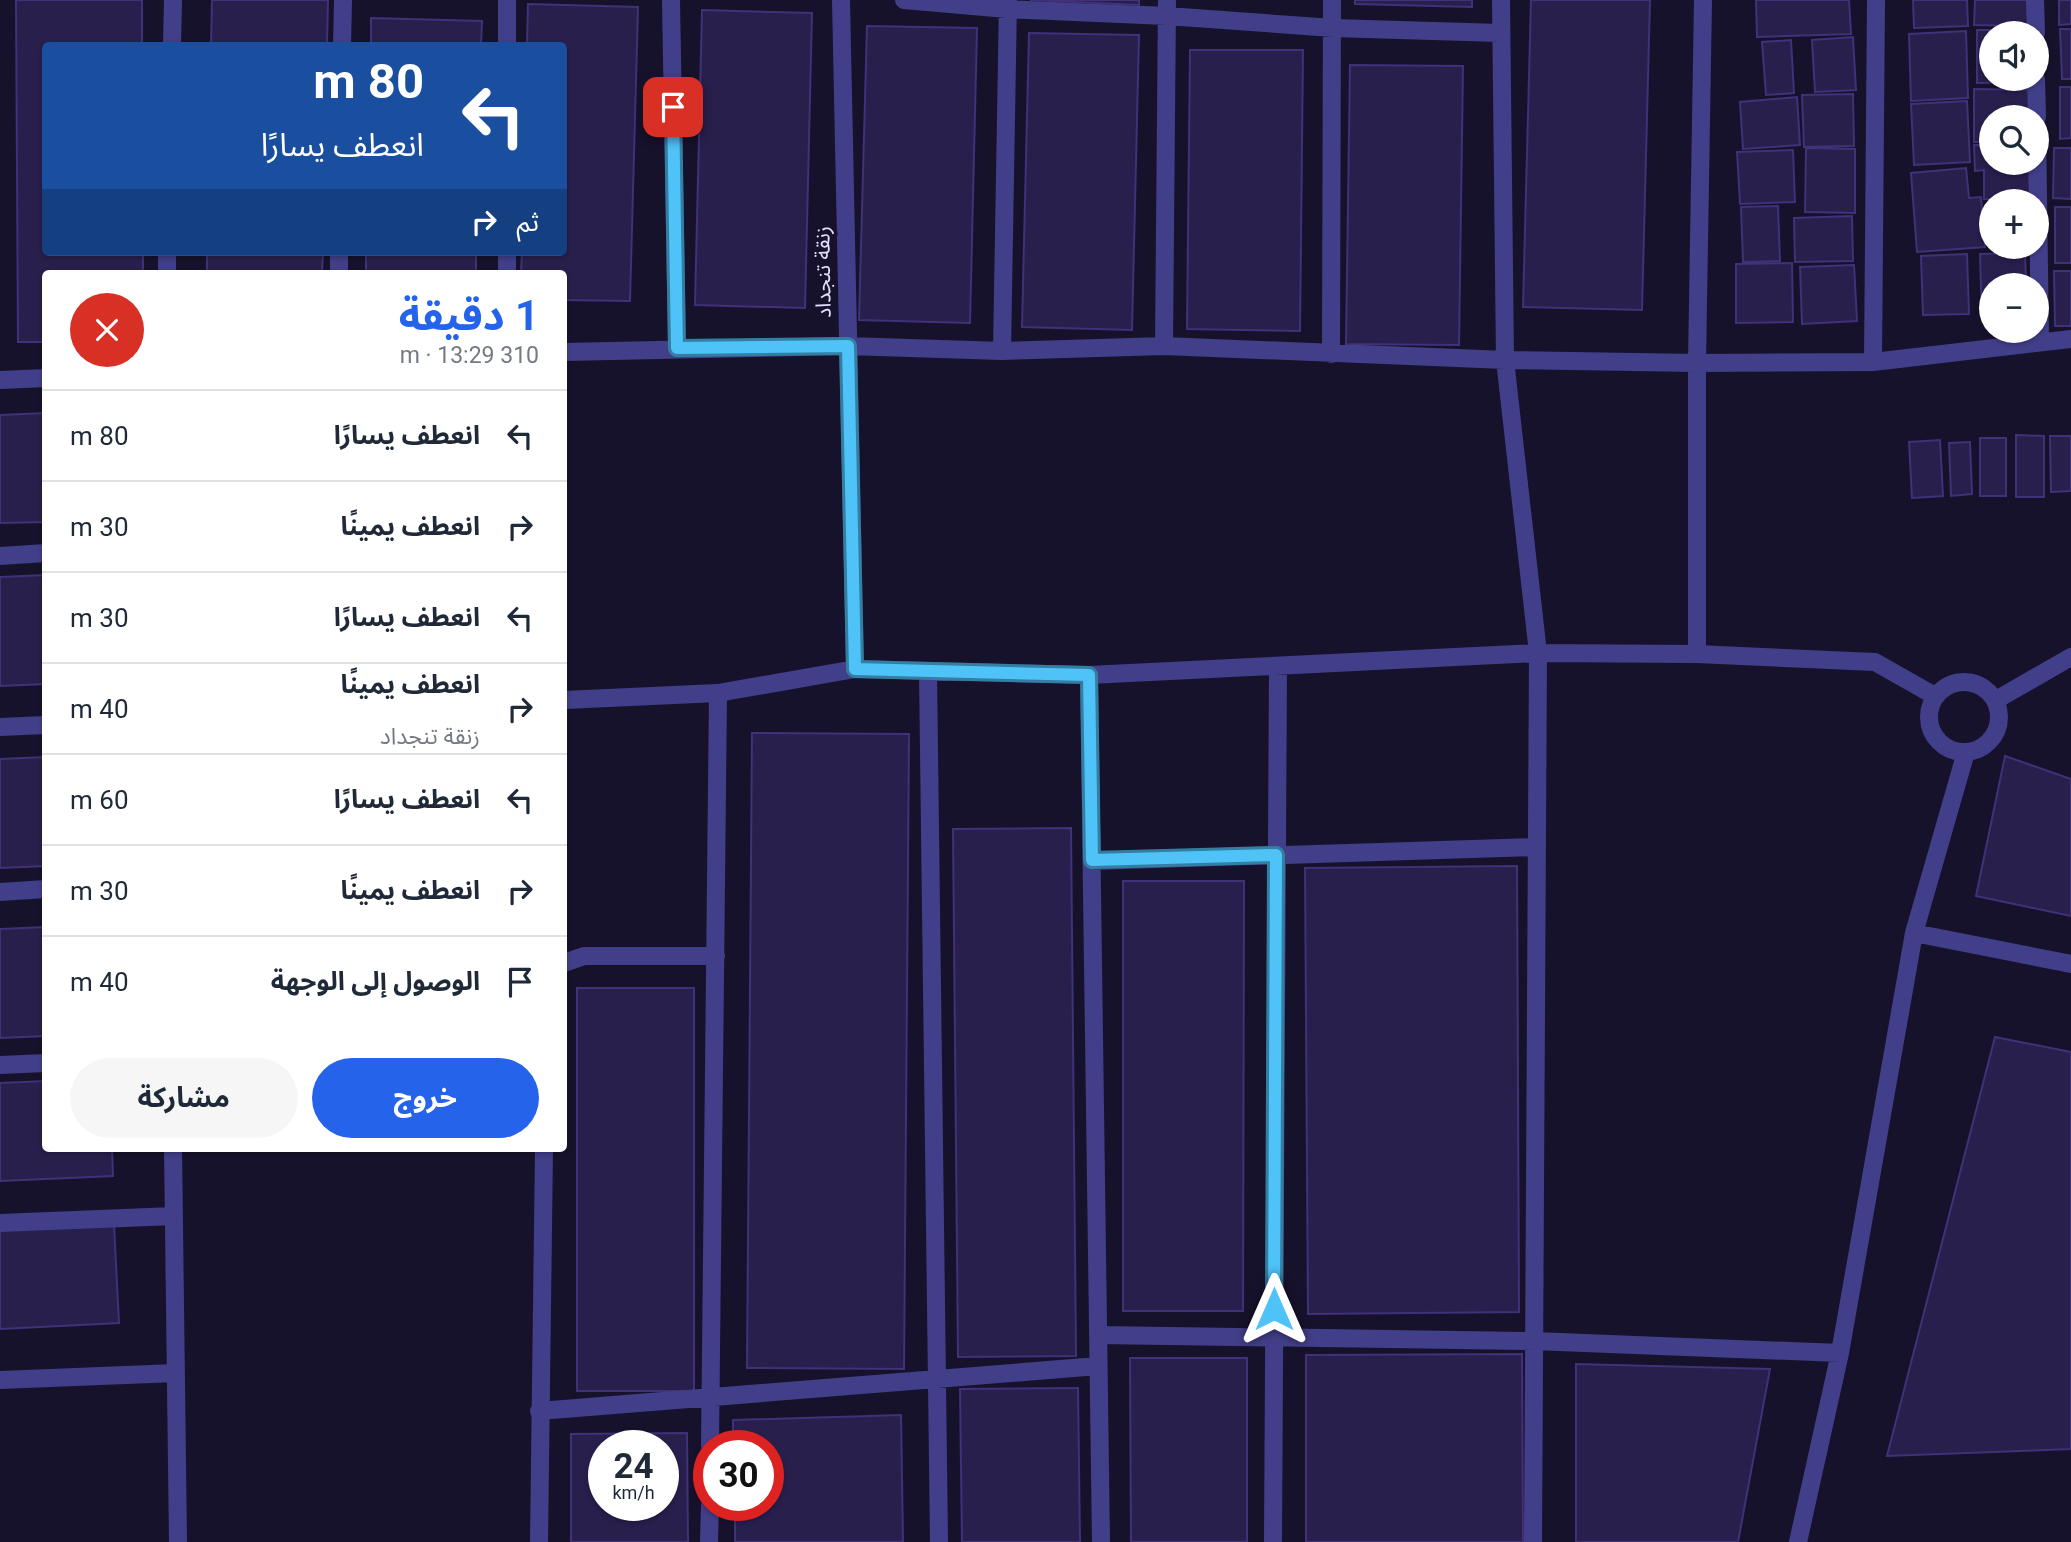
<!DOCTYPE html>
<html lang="ar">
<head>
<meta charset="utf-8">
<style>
	body { margin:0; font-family:Roboto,"Noto Sans Arabic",sans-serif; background:#f6f6f7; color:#1f2937; direction:rtl; height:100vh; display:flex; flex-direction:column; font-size:26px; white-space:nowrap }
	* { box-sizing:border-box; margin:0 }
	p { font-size:23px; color:#747a83 }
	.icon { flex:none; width:38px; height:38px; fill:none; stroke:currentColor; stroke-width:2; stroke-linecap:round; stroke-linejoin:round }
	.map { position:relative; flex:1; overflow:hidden; direction:ltr }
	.sheet { position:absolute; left:42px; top:270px; width:525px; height:882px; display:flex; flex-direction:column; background:#fff; border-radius:7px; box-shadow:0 2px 5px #0004; direction:rtl }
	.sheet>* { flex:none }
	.hud { position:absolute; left:42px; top:42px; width:525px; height:214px; border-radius:7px; box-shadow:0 2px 5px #0004; direction:rtl; background:#1a4fa0; color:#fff; overflow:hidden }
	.fabs { position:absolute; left:1979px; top:21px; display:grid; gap:14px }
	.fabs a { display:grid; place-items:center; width:70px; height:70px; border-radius:50%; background:#fff; box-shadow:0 2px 5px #0004; font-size:35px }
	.speed { position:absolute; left:588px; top:1430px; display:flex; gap:14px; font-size:35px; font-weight:700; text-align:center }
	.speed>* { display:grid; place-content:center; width:91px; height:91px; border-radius:50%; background:#fff; box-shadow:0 2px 5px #0004; line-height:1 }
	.speed small { font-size:18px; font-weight:400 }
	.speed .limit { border:10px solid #d22; background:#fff; color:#111 }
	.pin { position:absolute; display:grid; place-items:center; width:60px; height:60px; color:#fff; margin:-30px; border-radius:14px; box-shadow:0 4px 10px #0006 }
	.me { position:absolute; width:77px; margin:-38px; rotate:0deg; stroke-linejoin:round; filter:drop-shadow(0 0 5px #0008) }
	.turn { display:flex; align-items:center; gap:24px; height:147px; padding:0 28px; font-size:32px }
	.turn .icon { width:91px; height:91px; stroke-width:2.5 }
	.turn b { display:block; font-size:49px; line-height:60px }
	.then { display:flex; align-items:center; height:66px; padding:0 28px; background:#0003; gap:14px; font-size:26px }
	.round { display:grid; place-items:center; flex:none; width:74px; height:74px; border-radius:37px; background:#f6f6f7 }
	.head { display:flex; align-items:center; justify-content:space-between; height:119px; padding:0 28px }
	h1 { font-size:42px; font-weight:700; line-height:52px; color:#2563eb }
	.primary-button { display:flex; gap:14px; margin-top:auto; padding:14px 28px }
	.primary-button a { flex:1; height:80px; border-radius:42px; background:#2563eb; color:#fff; font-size:28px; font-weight:700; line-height:80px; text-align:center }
	.primary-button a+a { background:#f6f6f7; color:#1f2937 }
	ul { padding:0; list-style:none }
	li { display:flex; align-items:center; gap:21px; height:91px; padding:0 28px; border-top:2px solid #e0e1e3 }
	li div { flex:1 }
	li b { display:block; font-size:26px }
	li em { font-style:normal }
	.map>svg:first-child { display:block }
	.building { fill:#281f4d; stroke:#403178; stroke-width:2; fill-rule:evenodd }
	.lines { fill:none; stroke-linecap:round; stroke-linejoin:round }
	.street { stroke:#423f8a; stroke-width:18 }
	.route-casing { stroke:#337fa1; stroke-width:18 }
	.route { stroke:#4fc3f7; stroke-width:12 }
	.labels { text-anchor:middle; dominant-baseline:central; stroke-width:7; stroke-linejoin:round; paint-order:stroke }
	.street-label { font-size:21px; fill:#e2dffe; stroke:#17122c }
</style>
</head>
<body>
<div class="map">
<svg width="2071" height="1542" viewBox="0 0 2071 1542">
	<rect width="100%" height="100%" fill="#17122c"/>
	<path class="building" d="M16 0H142V46H46V252H143V273H46V342H18Z
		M212 0H328L327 46H211Z
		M1030 0H1139V5Z
		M1355 0H1472V7L1355 4Z
		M1531 0H1650L1642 310 1523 307Z
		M1756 0H1849L1851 34 1757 37Z
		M1913 0H1967L1968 26 1914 28Z
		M1975 0H2032L2031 26 1974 25Z
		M2059 0H2071V24L2059 25Z
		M528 4 638 7 630 301 564 300V273H521L522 252H564V46H527Z
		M702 10 812 13 805 308 695 305Z
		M371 18 482 21 481 46H371Z
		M867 26 977 28 970 323 859 320Z
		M2060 29H2071V79H2062Z
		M1977 30H2030V33H1992V79H2030V82L1977 83Z
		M1966 31 1968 98 1911 101 1909 34Z
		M1029 33 1139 35 1132 330 1022 327Z
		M1853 37 1856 90 1815 92 1812 40Z
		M1791 40 1794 93 1766 95 1762 42Z
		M1190 50H1303L1300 331 1187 329Z
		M1350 65 1463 66 1459 345 1346 344Z
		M2060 87H2071V138L2060 139Z
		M1974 89 2031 90V117H1992V142H1974Z
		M1853 94 1854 146 1804 147 1802 95Z
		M1797 97 1800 145 1743 149 1740 102Z
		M1967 101 1970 162 1914 165 1911 104Z
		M1974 145H1992V163H2029L2030 201 1984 199V170L1975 171Z
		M1806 148 1855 149V213L1805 212Z
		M2054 148H2071V199L2053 198Z
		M1793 150 1795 202 1740 204 1737 152Z
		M1966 168 1969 198 1981 197 1985 247 1917 252 1911 173Z
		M1778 206 1780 261 1743 262 1741 207Z
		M2055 207H2071V263H2055Z
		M1852 216 1853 261 1795 262 1794 218Z
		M207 252H323L322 273H207Z
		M366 252H476V273H366Z
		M2025 253 2026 285H1992V319H1982L1980 254Z
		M1967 254 1969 314 1923 315 1921 256Z
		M1792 263 1793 322 1736 323V264Z
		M1854 265 1857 321 1802 324 1800 267Z
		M2054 271H2071V326H2055Z
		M46 413V522L0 523V415Z
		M2016 435 2044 436V497H2016Z
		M2050 436H2071V491L2051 492Z
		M1980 438H2006V496H1980Z
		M1940 440 1943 496 1912 498 1909 442Z
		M1970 442 1972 494 1951 496 1949 443Z
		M46 575V684L0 686V577Z
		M752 733 909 734 904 1369 747 1368Z
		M2005 756 2071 779V916L1976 896Z
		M46 757V866L0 868V759Z
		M1071 828 1076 1356 958 1357 953 829Z
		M1517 866 1519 1312 1308 1314 1305 868Z
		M1123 881H1244L1243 1311H1123Z
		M46 927V1036L0 1038V929Z
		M577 988H694V1391H577Z
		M1995 1037 2071 1052V1449L1887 1456Z
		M46 1081V1148H112L113 1176 0 1181V1083Z
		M114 1225 119 1323 0 1329V1230Z
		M1522 1354 1523 1542H1306V1355Z
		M1130 1358H1247V1542H1131Z
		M1576 1364 1770 1369 1738 1542H1576Z
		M1078 1388 1080 1542H962L960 1389Z
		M901 1415 903 1542H735V1505H768V1446H733V1420Z
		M687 1433 688 1542H571V1434ZM604 1446H663V1505H604Z"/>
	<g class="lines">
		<path class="street" d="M671 0 677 348
			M841 0 855 669
			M904 0 1007 9 1167 16 1333 28 1500 33
			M1501 0 1505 360 1538 653 1533 1542
			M2035 0 2036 33
			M172 46 173 0
			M342 46 343 0
			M507 46V0
			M2036 79 2037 117
			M2037 127 2040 341
			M167 273V252
			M339 273V252
			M507 273V252
			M1164 346 1167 0
			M1002 351 1008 0
			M564 352 848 346 1002 351 1164 346 1505 360 1697 363 1873 362 2071 339
			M1331 354 1332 0
			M1873 362 1876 0
			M0 380 46 378
			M0 556 46 553
			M1697 654V363L1703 0
			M928 671 939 1542
			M1089 675 1101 1542
			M1929 717a35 35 0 1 1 70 0a35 35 0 1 1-70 0Z
			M564 700 718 693 855 669 1089 675 1538 653 1697 654 1875 662 1935 696
			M1996 700 2071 657
			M0 727 46 725
			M1092 861 1537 847
			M0 892 46 889
			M1914 933 2071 964
			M564 963 584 956H716
			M0 1065 46 1063
			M173 1148 178 1542
			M0 1223 174 1216
			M1098 1335 1534 1341 1840 1353
			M0 1380 176 1373
			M539 1411 1098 1366
			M710 1446 718 693
			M539 1542 544 1148
			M709 1542 710 1505
			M1273 1542 1278 666
			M1798 1542 1840 1353 1914 933 1966 752"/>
	</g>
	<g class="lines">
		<g class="route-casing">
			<path id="route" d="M673 107 677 348 848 346 855 669 1089 675 1092 860 1276 855 1274 1309"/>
		</g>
		<use href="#route" class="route"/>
	</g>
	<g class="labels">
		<g class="street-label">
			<text transform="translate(823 272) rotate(-91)">زنقة تنجداد</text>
		</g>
	</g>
</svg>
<div class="fabs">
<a><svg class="icon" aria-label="sound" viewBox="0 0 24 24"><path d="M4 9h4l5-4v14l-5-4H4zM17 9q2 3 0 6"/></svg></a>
<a><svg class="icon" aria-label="search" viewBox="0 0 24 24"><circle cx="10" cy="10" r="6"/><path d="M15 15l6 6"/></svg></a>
<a>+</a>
<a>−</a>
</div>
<div class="speed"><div>24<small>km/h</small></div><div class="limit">30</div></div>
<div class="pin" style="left:673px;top:107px;background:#d93025"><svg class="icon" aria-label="arrive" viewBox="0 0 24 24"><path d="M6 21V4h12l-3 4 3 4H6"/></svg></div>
<svg class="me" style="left:1274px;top:1309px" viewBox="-20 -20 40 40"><path d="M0-17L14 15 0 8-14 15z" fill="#4fc3f7" stroke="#fff" stroke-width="4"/></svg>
<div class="hud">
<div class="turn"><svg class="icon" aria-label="left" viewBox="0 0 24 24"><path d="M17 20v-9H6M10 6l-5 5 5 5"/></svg><div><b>80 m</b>انعطف يسارًا</div></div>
<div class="then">ثم<svg class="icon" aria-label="right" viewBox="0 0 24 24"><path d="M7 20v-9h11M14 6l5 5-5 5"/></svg></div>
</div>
<section class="sheet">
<div class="head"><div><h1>1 دقيقة</h1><p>310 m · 13:29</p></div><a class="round" style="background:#d93025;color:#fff"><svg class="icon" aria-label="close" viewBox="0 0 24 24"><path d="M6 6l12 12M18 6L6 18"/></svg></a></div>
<ul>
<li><svg class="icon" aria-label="left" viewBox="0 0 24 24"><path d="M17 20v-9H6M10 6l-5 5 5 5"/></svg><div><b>انعطف يسارًا</b></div><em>80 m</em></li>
<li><svg class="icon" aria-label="right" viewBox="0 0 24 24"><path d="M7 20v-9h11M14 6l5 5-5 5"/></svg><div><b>انعطف يمينًا</b></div><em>30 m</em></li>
<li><svg class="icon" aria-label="left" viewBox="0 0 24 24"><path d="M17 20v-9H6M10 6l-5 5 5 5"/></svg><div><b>انعطف يسارًا</b></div><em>30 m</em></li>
<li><svg class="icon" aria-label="right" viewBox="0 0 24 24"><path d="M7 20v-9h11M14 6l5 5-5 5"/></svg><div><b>انعطف يمينًا</b><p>زنقة تنجداد</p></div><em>40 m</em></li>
<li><svg class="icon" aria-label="left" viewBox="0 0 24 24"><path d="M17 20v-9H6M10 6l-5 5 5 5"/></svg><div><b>انعطف يسارًا</b></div><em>60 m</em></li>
<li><svg class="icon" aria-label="right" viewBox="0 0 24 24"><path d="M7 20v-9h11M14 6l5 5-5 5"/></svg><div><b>انعطف يمينًا</b></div><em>30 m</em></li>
<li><svg class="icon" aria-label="arrive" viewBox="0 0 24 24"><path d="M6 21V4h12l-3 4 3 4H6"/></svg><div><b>الوصول إلى الوجهة</b></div><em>40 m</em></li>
</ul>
<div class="primary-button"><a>خروج</a><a>مشاركة</a></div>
</section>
</div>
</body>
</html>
